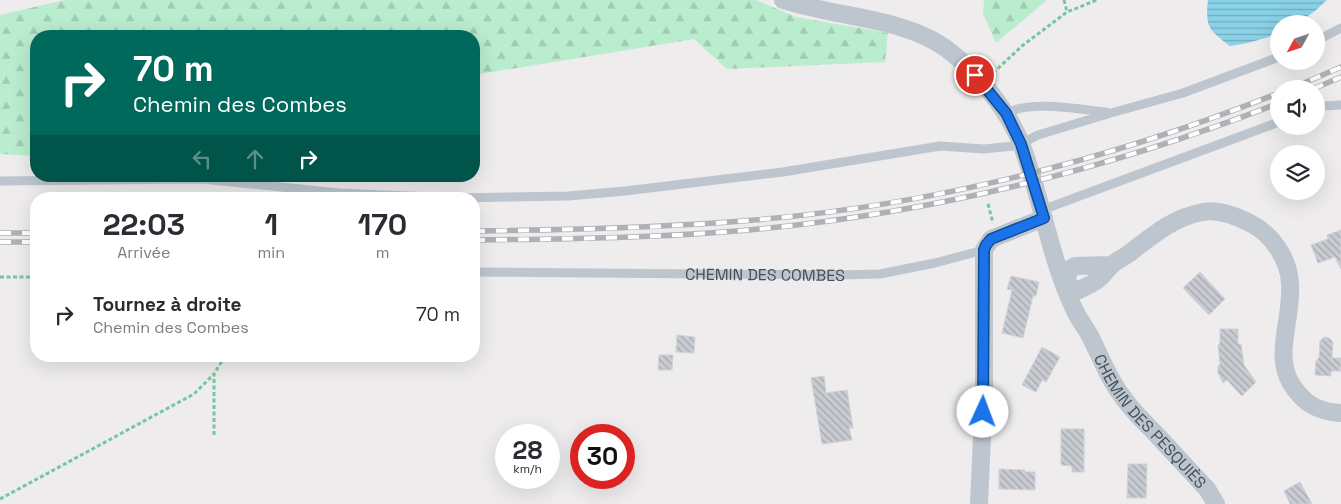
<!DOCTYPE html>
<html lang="fr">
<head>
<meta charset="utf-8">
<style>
	body { margin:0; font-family:"Space Grotesk",sans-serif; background:#f7f7f7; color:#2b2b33; height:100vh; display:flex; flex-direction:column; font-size:19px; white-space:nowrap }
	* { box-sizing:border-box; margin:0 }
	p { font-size:16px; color:#7c7c81 }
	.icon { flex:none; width:28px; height:28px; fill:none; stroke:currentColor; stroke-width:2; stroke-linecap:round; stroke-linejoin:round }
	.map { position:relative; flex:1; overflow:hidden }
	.details { position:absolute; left:30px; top:192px; width:450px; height:170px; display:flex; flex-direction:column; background:#fff; border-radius:20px; box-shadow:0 5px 20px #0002 }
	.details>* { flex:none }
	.guide { position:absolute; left:30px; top:30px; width:450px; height:152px; border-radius:20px; box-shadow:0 5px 20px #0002; background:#00695c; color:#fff; overflow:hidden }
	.needle { width:32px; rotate:230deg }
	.fabs { position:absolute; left:1270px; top:15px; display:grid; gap:10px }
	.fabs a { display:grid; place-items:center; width:55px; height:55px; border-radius:50%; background:#fff; box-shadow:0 5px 20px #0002; font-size:25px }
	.speed { position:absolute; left:495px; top:424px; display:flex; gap:10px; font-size:25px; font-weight:700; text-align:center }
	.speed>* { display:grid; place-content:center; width:65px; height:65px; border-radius:50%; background:#fff; box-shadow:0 5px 20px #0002; line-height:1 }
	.speed small { font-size:12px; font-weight:400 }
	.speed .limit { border:8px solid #d22; background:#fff; color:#111 }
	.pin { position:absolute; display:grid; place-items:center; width:42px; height:42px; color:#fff; margin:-21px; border:2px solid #fff; border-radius:50%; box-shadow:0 1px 5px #0007 }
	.me { position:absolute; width:55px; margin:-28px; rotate:2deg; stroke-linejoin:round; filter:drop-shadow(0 0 4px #0008) }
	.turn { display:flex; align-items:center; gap:18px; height:105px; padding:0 20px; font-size:22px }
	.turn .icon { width:65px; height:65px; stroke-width:2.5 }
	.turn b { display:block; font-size:35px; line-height:42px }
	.lanes { display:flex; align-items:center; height:48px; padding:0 20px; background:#0003; justify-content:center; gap:25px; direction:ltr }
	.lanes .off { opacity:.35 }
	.eta { display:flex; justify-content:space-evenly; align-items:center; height:85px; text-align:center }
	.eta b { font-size:30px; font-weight:800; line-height:35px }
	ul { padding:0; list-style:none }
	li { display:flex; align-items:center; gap:15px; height:75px; padding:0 20px }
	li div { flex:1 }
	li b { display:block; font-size:19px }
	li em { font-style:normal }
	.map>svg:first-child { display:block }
	.forest { fill:url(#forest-firs) }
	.water { fill:url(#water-rules) }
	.building { fill:url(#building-back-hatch); stroke:#d0d2d7 }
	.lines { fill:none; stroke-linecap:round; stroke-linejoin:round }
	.path { stroke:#74c8a0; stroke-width:3; stroke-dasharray:4 2.5; stroke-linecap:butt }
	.service { stroke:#bdc6ce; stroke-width:9 }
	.minor { stroke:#bdc6ce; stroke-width:18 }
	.rail-casing { stroke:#aeb1b6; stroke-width:5.5 }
	.rail { stroke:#fff; stroke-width:4; stroke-dasharray:11; stroke-linecap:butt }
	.route-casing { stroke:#114b97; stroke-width:12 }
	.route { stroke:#1a73e8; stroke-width:9 }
	.labels { text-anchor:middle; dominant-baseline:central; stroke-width:4.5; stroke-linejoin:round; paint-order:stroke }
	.street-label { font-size:16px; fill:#454f58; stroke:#fff }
</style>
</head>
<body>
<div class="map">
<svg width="1341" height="504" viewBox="0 0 1341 504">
	<defs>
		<pattern id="forest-firs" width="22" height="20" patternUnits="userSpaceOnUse" patternTransform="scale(1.25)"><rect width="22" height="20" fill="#baecce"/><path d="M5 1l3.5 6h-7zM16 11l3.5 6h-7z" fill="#a1ccb3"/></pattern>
		<pattern id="water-rules" width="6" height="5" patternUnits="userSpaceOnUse" patternTransform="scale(1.25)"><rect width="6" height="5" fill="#89d2e7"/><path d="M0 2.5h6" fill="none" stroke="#72adbe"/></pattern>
		<pattern id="building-back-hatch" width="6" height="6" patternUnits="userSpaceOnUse" patternTransform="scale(1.25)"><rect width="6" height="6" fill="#c8cbd1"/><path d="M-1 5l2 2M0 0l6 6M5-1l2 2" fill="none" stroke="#a4a7ac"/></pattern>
	</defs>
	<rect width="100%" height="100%" fill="#eeecec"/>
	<path class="forest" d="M65 0H756L796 17 888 33 885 62 727 69 694 39 474 75V36H36V156L0 154V15Z
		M984 0H1047L996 43 983 13Z"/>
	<path class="water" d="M1208 0H1327L1315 11 1296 24H1279V34L1248 43 1230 46C1209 30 1205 27 1208 0Z"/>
	<path class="building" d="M1341 230V269L1335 257 1318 263 1311 245 1328 239 1327 235Z
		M1200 272 1225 299 1209 315 1183 288Z
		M1011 276 1039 282 1036 296H1033L1023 338 1002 333 1012 290 1007 289Z
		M1220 329H1238V344H1241L1244 365 1256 382 1242 396 1227 380 1223 383 1218 373V366L1220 365 1218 345 1220 343Z
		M677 335 695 337 694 353 676 352Z
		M1324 337 1329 338 1333 342 1332 358H1341V371H1331V376L1315 375 1316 361 1319 358 1320 341Z
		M1042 347 1060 357 1046 382 1042 380 1036 392 1022 385Z
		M659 355H673L672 370H658Z
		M824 376 826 393 847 390 853 428H849L852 440 822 444 811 378Z
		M1061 429H1084V472H1072V466L1061 465Z
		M1128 464H1147L1146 498H1127Z
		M999 469 1025 470V472H1035V490L999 489Z
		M1300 482 1312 504H1290L1284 491Z"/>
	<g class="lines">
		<path class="path" d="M1064 0 1067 12
			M993 73 1022 46 1067 12 1097 0
			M988 204 993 223
			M0 277H36
			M214 435V374L225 356
			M0 499 194 394 214 374"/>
		<g class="service">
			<path d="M1316 41 1341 28"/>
			<path d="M1316 109 1324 106 1341 105"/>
			<path d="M1006 113C1032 100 1077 109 1106 112"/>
			<path d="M0 181 202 179 339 193 454 198 568 196 625 191 783 172 940 146 984 149 1013 146 1021 144 1038 135 1111 113 1183 93 1279 57"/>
			<path d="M1042 210 1279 122"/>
			<path id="s1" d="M474 272 838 275 880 274 935 263 984 250"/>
		</g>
		<g class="minor">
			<path id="s2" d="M783 0C832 16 892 17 936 42 950 50 963 62 974 73 993 94 1012 119 1022 146 1042 200 1050 259 1075 311 1079 319 1084 326 1089 334 1101 357 1108 379 1125 400 1133 411 1143 421 1153 431 1171 450 1189 470 1207 489L1216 504"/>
			<path d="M1111 265 1075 266 1071 268 1064 284 1079 290C1087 286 1096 283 1102 276 1105 273 1108 268 1112 265 1117 260 1125 257 1131 252 1153 235 1174 217 1203 212 1219 209 1236 216 1250 223 1272 234 1289 259 1290 284 1293 322 1269 361 1298 393 1309 407 1323 412 1341 413"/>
			<path d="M979 504 984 393V250L991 239 1044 218"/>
		</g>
		<g class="rail-casing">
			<path id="rail" d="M1290 89 1341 67
				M1313 89 1341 77
				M474 231C567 230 661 228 754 220 935 205 1111 159 1279 93
				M0 233H36
				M474 240C569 239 664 238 759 229 937 212 1112 168 1279 103
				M0 242H36"/>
		</g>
		<use href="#rail" class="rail"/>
	</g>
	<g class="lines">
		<g class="route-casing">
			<path id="route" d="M975 75 1006 113 1021 144 1044 218 991 239 986 245 984 250 983 412"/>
		</g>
		<use href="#route" class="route"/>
	</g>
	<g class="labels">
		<g class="street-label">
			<text stroke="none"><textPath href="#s1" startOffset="291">CHEMIN DES COMBES</textPath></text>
			<text stroke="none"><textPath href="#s2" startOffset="604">CHEMIN DES PESQUIÈS</textPath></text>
		</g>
	</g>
</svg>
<div class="fabs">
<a><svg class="needle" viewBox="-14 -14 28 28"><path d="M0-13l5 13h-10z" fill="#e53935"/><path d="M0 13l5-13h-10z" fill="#7c7c81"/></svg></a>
<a><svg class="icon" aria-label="sound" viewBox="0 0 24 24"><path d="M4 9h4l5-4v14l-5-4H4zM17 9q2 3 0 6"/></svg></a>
<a><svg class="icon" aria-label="layers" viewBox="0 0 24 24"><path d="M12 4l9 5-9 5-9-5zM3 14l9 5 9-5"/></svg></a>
</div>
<div class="speed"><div>28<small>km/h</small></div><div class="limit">30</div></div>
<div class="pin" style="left:975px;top:75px;background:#d93025"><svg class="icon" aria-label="arrive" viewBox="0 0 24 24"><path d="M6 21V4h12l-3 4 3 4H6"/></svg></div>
<svg class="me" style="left:983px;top:412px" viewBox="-20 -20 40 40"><circle r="19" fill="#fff"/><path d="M0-13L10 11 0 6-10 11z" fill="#1a73e8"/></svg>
<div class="guide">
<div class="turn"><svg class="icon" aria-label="right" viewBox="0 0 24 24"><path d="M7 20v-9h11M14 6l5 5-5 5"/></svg><div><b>70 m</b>Chemin des Combes</div></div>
<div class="lanes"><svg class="icon off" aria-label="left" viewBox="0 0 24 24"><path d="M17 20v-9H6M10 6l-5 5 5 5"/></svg><svg class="icon off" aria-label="ahead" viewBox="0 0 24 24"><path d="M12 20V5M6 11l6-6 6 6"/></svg><svg class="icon" aria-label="right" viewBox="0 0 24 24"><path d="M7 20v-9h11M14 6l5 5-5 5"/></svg></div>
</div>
<section class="details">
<div class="eta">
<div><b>22:03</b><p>Arrivée</p></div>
<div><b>1</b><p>min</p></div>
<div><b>170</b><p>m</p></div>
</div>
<ul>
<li><svg class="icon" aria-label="right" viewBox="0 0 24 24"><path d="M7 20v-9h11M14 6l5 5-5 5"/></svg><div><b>Tournez à droite</b><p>Chemin des Combes</p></div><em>70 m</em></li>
</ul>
</section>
</div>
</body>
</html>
